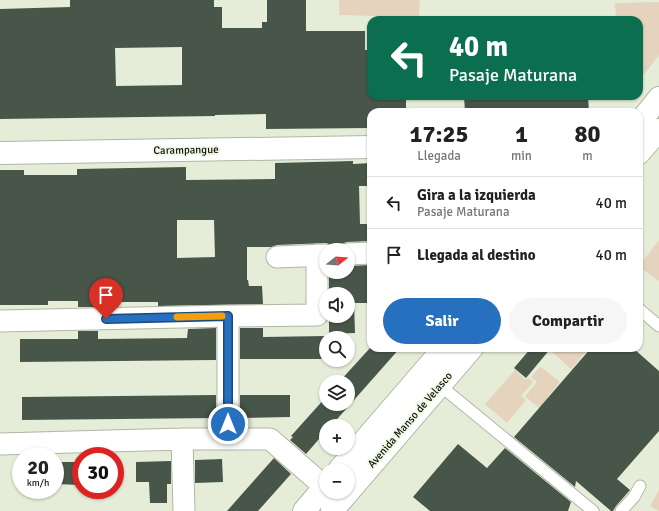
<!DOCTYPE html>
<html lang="es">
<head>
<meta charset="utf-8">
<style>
	body { margin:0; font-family:Signika,sans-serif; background:#f6f6f6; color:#222; height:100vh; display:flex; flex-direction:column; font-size:15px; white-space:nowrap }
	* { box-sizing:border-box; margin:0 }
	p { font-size:13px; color:#767676 }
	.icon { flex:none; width:22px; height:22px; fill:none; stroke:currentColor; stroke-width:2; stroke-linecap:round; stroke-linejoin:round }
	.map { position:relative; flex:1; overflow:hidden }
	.details { position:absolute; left:367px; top:108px; width:276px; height:244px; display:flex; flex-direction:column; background:#fff; border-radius:12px; box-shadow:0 1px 3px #0004 }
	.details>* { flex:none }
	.hud { position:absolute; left:367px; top:16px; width:276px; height:84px; border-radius:12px; box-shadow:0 1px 3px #0004; background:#0b6e4f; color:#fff; overflow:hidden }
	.needle { width:26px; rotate:73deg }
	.controls { position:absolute; left:319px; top:243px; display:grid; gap:8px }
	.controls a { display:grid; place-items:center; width:36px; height:36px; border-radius:50%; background:#fff; box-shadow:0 1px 3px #0004; font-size:20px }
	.speed { position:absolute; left:12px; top:447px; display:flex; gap:8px; font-size:20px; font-weight:700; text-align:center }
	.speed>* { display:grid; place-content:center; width:52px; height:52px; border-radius:50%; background:#fff; box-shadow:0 1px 3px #0004; line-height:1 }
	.speed small { font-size:10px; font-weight:400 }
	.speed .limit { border:6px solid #d22; background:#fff; color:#111 }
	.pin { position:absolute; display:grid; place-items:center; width:34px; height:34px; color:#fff; margin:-41px -17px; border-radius:50% 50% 50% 0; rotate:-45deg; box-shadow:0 0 4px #0007 }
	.pin .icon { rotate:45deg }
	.me { position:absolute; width:44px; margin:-22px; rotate:0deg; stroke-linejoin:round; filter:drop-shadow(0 0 3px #0008) }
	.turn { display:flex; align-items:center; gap:14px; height:84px; padding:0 16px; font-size:18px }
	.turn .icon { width:52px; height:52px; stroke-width:2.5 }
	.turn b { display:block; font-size:28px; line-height:34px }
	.eta { display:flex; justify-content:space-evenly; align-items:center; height:68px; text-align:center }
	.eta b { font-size:24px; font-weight:700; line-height:28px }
	.button { display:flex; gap:8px; margin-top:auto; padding:8px 16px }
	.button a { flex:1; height:46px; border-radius:24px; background:#2770c0; color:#fff; font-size:16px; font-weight:700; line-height:46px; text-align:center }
	.button a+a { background:#f6f6f6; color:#222 }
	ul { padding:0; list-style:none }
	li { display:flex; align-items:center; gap:12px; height:52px; padding:0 16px; border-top:1px solid #e0e0e0 }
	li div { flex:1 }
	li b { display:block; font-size:15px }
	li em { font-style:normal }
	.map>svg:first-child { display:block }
	.green { fill:#e5d3bd }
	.building { fill:#48564a; fill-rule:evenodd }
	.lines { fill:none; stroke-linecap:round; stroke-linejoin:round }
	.service-casing { stroke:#b0b7a5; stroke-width:13 }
	.minor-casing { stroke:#b0b7a5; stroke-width:23 }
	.tertiary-casing { stroke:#b0b7a5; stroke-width:24 }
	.secondary-casing { stroke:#b0b7a5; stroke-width:24 }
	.service { stroke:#fff; stroke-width:11 }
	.minor { stroke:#fff; stroke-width:21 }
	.tertiary { stroke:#fff; stroke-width:22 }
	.secondary { stroke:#fff; stroke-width:22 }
	.route-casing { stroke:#19497d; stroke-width:10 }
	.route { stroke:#2770c0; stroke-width:7 }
	.slow { stroke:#f59e0b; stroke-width:7 }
	.labels { text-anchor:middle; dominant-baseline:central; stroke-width:4; stroke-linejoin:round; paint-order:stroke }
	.street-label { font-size:11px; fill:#0e110a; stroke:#f2fae7 }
</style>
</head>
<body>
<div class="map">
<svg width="659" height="511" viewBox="0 0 659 511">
	<rect width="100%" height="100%" fill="#e5edd9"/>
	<path class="green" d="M339 0H420L419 17 339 15Z
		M659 2V55L639 81V20H616L615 3Z
		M659 240V281L639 267V266Z
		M556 348H589L571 369 552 352Z
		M541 367 560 382 547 398 556 405 547 415 525 396 537 382 531 377 539 368Z
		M515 370 526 380 528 378 533 382 521 396 526 400 507 423 485 404Z
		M659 490V511L650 506Z"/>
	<path class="building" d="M70 0H214V7H222V28H262V22H267V0H306V31H365V50H371V96H406V112H371V128L266 129V114L215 115V116L0 119V9L70 7ZM182 47V85L116 86 115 48Z
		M464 96H588L589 112H465Z
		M353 161V164L371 163V186H359L360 224H371V241L347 242 341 244 337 250 332 245 326 243 277 245 272 247H247V280H248L249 286H262L263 304 158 306V302H98V307H78V301H48V305H0V170H24V175H77V169L186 167V180L275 179V163ZM177 220H214L215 257 177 258Z
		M371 265V303H354L355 333 329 334V316H348V294H329V272H348V266Z
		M216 328V360L20 362V339H78V331H98V339L187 338 188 329Z
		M240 328H263V337L326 336V359H240Z
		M370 348H400L331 426H326V431L306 454 290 440 293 437 291 436 326 397V404H348V382H339Z
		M531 348H551L526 378 514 368Z
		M591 348H633L659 371V431L617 479 630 490 616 506 613 511H611L576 481 575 487 514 437Z
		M216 395V418L22 420V397Z
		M240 395H290V417L240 418Z
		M458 444 487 468 505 448 571 502 568 511H430L413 497Z
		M274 458 291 474 258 511H227Z
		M222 459 223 482 195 483V460Z
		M171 461V484H167V503H150L149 482H136V462Z
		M55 462H81V485L55 484Z"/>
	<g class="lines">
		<g class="service-casing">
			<path id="service" d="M639 309 659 326
				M437 383 593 511
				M621 511 634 497 640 486"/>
		</g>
		<g class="minor-casing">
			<path id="minor" d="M348 254 371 253
				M277 257 326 255
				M228 316V439
				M0 321 228 316 317 315V255
				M182 439 184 511
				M0 444 182 439H270L326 488"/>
		</g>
		<g class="tertiary-casing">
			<path id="tertiary" d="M0 153 371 147"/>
		</g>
		<g class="secondary-casing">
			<path id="secondary" d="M639 123 659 98
				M639 153 659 130
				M339 470 444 348
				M304 511 326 485
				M332 511 472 348"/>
		</g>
		<use href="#service" class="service"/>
		<use href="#minor" class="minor"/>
		<use href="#tertiary" class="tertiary"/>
		<use href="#secondary" class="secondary"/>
	</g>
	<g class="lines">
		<g class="route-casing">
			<path id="route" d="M106 319 228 316V424"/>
		</g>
		<use href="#route" class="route"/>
		<path class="slow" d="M177 317 222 316"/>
	</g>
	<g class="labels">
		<g class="street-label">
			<text transform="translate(186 150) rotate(-1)">Carampangue</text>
			<text transform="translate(410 420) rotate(-49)">Avenida Manso de Velasco</text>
		</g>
	</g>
</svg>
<div class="controls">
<a><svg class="needle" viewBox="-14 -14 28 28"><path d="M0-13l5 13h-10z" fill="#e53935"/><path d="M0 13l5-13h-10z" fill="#767676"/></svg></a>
<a><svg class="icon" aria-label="sound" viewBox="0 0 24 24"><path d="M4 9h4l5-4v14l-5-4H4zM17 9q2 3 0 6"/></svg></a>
<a><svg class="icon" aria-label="search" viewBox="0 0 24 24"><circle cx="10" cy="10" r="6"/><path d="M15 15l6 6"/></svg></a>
<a><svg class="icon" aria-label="layers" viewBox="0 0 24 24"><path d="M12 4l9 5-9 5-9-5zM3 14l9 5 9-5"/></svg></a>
<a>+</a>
<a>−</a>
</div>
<div class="speed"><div>20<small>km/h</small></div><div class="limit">30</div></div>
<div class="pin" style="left:106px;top:319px;background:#d93025"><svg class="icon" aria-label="arrive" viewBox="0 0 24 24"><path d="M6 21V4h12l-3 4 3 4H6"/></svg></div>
<svg class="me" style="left:228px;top:424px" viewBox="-20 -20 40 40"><circle r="17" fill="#2770c0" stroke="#fff" stroke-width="3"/><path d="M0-11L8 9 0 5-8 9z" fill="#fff"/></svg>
<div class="hud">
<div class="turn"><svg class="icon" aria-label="left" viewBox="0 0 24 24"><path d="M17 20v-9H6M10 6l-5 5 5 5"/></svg><div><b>40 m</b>Pasaje Maturana</div></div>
</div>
<section class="details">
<div class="eta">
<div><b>17:25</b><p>Llegada</p></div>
<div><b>1</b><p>min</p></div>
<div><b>80</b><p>m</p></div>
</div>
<ul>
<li><svg class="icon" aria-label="left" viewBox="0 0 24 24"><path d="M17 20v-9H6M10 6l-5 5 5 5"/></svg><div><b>Gira a la izquierda</b><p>Pasaje Maturana</p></div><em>40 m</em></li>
<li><svg class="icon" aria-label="arrive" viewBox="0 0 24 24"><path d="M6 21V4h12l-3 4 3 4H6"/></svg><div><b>Llegada al destino</b></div><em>40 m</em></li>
</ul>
<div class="button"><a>Salir</a><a>Compartir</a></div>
</section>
</div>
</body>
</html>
